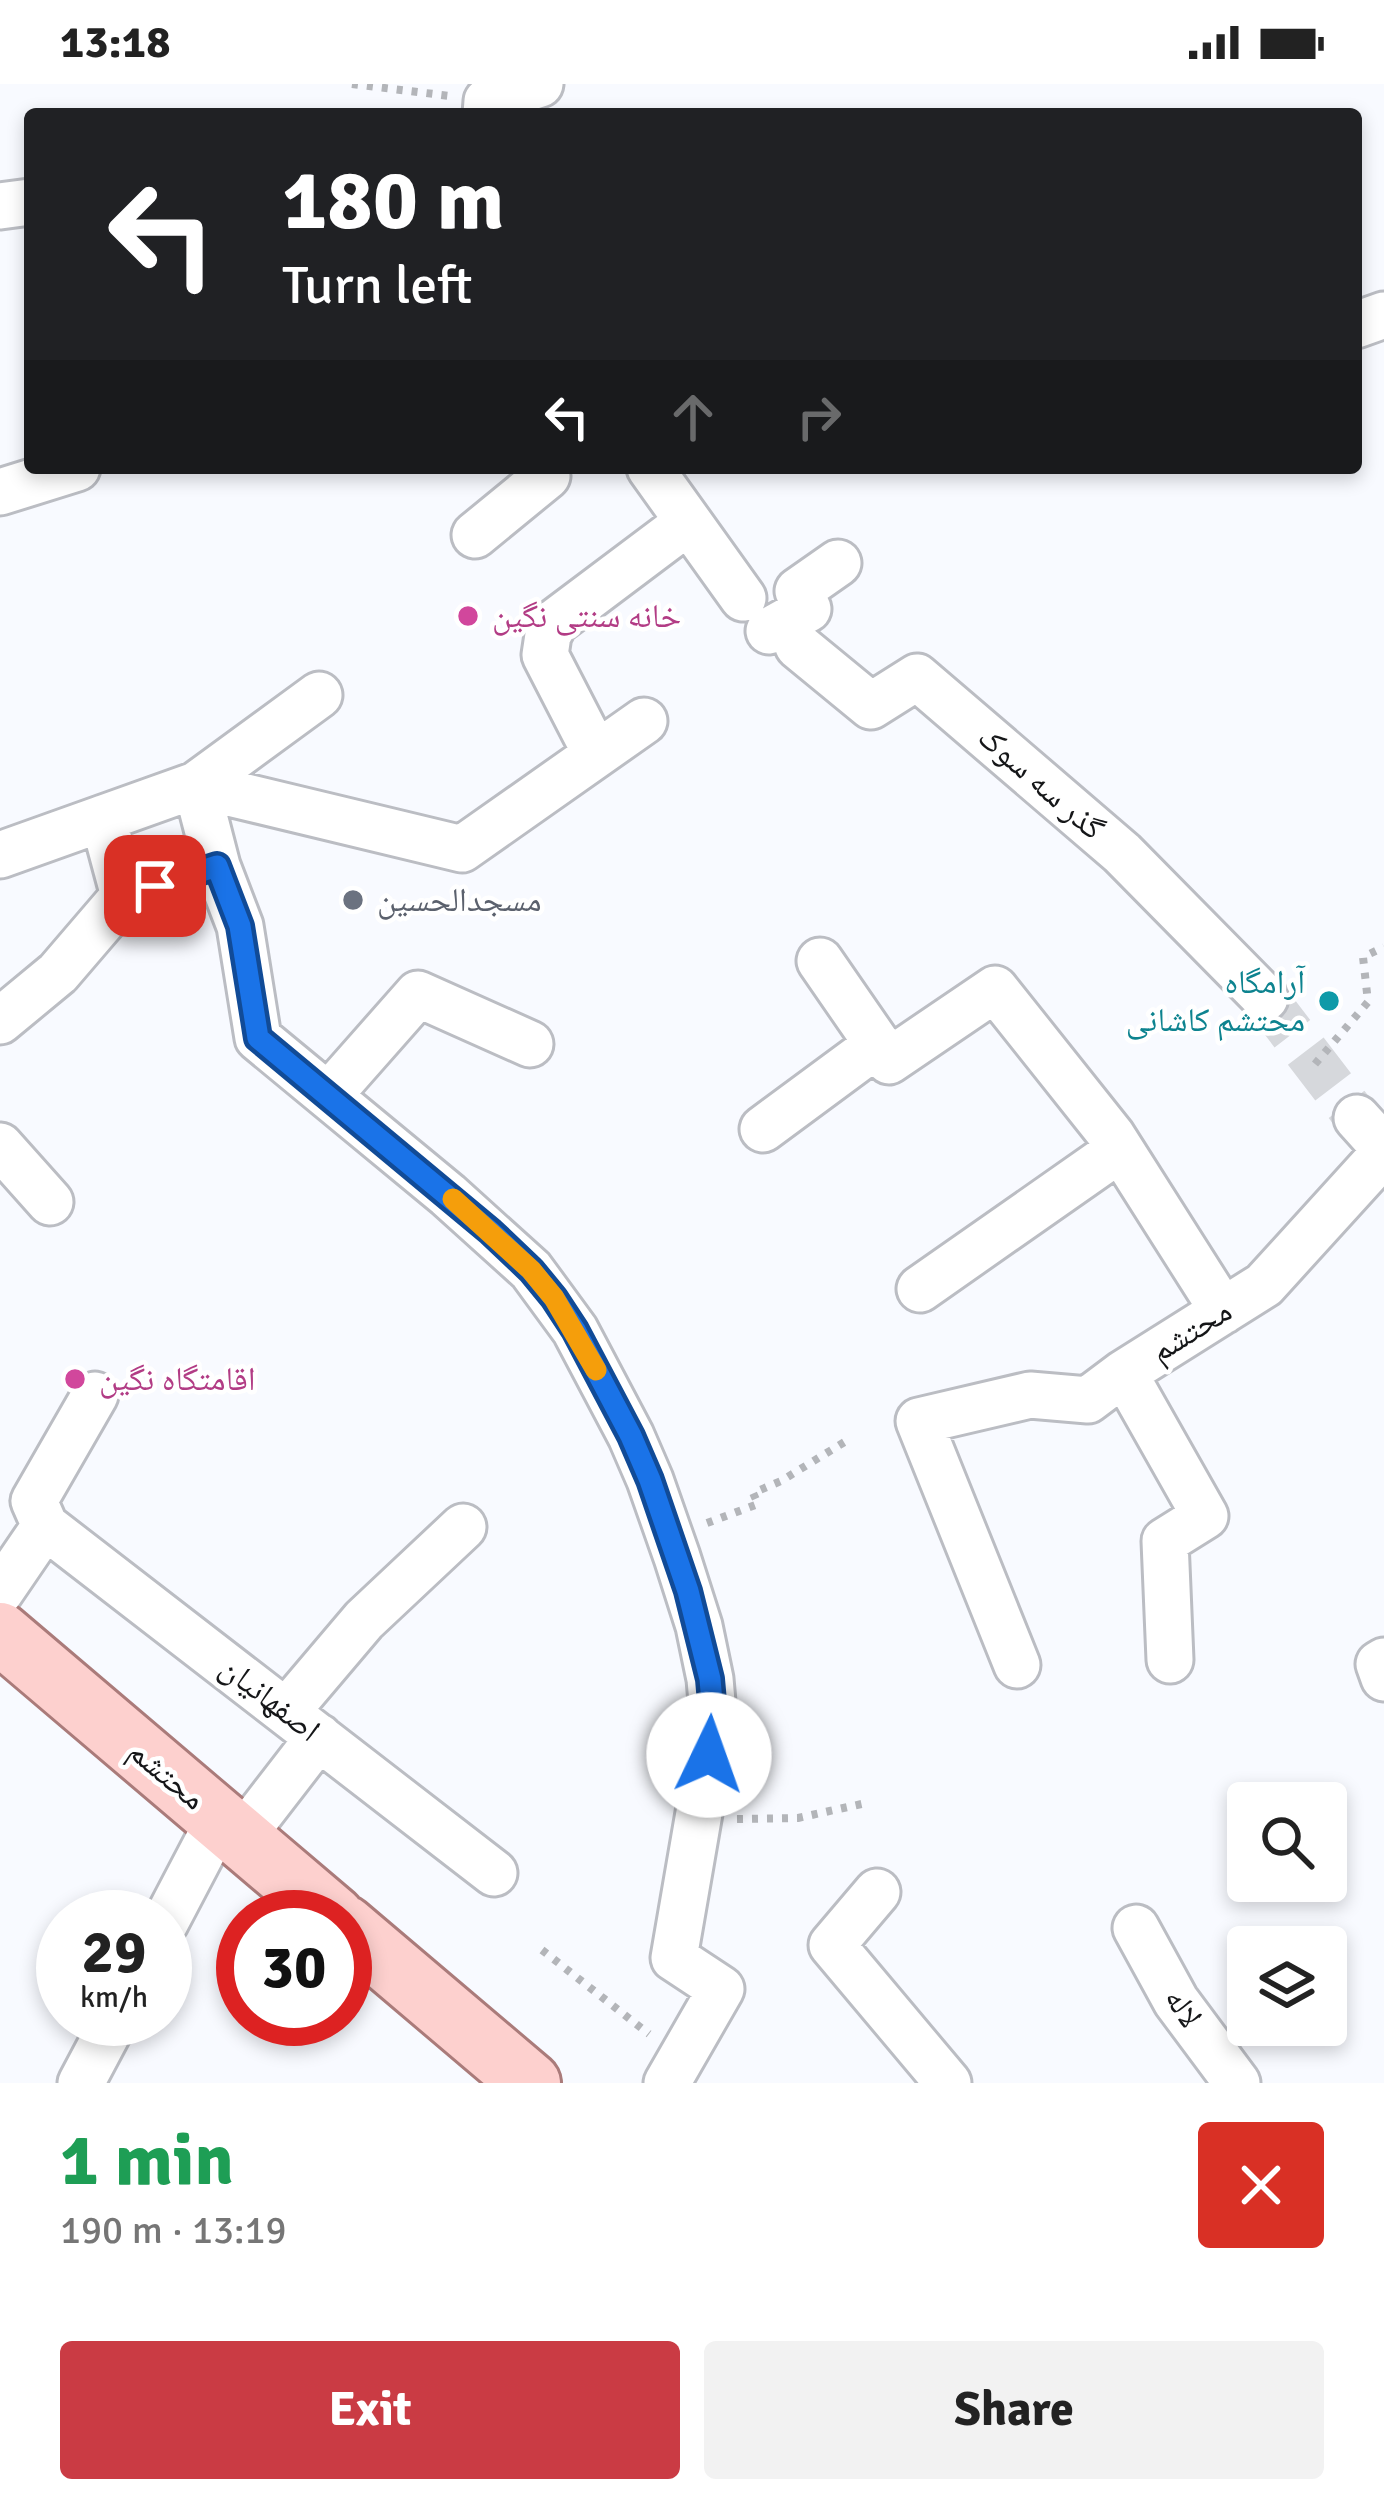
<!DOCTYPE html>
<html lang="en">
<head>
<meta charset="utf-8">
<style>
	body { margin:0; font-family:Signika,"Noto Naskh Arabic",sans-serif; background:#f2f2f2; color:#222; height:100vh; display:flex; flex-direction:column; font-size:45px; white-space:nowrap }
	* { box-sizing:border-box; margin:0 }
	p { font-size:39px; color:#767676 }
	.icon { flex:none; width:66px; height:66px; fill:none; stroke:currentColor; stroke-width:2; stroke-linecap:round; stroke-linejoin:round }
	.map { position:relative; height:1999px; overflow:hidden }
	.sheet { display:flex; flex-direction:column; background:#fff; flex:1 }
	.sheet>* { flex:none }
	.top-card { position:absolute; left:24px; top:24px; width:1338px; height:366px; border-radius:12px; box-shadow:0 6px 18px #0003; background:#202124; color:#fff; overflow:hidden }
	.buttons { position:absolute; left:1227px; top:1698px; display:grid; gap:24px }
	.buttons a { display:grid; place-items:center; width:120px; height:120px; border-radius:12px; background:#fff; box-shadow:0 6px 18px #0003; font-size:60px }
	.speed { position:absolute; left:36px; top:1806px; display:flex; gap:24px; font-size:60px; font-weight:700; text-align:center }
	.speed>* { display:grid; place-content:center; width:156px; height:156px; border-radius:50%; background:#fff; box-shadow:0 6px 18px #0003; line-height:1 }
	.speed small { font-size:30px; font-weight:400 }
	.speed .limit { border:18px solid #d22; background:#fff; color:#111 }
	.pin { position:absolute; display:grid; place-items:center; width:102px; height:102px; color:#fff; margin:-51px; border-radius:24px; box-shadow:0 6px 18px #0006 }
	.me { position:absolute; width:132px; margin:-66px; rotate:3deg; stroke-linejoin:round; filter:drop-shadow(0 0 9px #0008) }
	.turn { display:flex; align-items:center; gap:42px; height:252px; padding:0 60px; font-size:54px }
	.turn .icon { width:156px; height:156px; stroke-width:2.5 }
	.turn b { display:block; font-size:84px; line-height:102px }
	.lanes { display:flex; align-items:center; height:114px; padding:0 60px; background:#0003; justify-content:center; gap:60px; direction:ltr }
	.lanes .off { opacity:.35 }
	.round { display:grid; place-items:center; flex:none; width:126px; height:126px; border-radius:12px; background:#f2f2f2 }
	.overview { display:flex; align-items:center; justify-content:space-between; height:204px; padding:0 60px }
	h1 { font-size:72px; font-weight:800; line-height:90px; color:#1e9e55 }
	.primary-button { display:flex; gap:24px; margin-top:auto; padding:24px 60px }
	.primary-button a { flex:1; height:138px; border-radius:12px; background:#ca3b44; color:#fff; font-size:48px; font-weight:800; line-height:138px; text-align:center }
	.primary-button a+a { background:#f2f2f2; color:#222 }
	.status { display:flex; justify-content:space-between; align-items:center; height:84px; padding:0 60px; background:#fff; direction:ltr }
	.status svg { height:33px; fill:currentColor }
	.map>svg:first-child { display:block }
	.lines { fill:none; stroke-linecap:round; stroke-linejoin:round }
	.minor-tunnel { stroke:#d6d8dc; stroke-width:45; stroke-dasharray:45 22; stroke-linecap:butt }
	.minor-casing { stroke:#bbbdc3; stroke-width:51 }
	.major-casing { stroke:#aa7b7a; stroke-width:66 }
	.path { stroke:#b3b5b9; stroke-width:8; stroke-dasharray:6 9; stroke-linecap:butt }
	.minor { stroke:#fff; stroke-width:45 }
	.major { stroke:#fdd0ce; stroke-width:60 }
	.route-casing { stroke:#114b97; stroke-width:30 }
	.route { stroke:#1a73e8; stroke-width:21 }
	.slow { stroke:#f59e0b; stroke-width:21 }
	.hotel-dot { fill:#d1479c; stroke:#fff; stroke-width:4.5 }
	.worship-dot { fill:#6b7280; stroke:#fff; stroke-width:4.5 }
	.culture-dot { fill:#0f9aa8; stroke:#fff; stroke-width:4.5 }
	.labels { text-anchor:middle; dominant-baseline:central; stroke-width:9; stroke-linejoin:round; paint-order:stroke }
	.hotel-label { font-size:33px; fill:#b23c85; stroke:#fff; text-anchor:start }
	.street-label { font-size:33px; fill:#151618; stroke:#fff }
	.worship-label { font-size:33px; fill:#5b616d; stroke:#fff; text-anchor:start }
	.culture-label { font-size:33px; fill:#0d838f; stroke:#fff; text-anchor:end }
</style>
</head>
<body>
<div class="status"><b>13:18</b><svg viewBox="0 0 49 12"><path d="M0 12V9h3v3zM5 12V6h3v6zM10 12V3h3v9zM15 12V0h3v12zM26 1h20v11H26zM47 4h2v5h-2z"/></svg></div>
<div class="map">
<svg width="1384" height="1999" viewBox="0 0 1384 1999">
	<rect width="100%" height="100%" fill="#f8faff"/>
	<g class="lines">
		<path class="minor-tunnel" d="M1265 914 1357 1034"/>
		<g class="minor-casing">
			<path id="minor" d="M486 30 487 17 540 0
				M0 122 30 118
				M1356 241 1384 231
				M650 384 743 514
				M0 408 77 384
				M475 451 547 392 544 384
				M769 547 808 525 798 507 838 479
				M798 562 871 622 917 593 1122 769 1265 914
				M596 670 545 571 548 551 555 538 688 438
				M196 701 462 765 644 637
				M196 701 319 611
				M103 734 124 812
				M0 771 196 701 217 782 240 842 258 954 448 1111 531 1186 575 1246 631 1352 650 1396 677 1473 699 1542 710 1595 712 1618 709 1671 674 1874 721 1905 667 1999
				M820 877 889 977 995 905 1112 1052 1223 1227
				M0 937 58 889 124 812 217 782
				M328 1012 418 910 530 960
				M1357 1034 1384 1064
				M763 1045 878 960
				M0 1062 50 1118
				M920 1205 1120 1065
				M45 1442 494 1789
				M0 1508 45 1442 34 1417 95 1311
				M1170 1576 1165 1457 1205 1432 1124 1289 1264 1201 1384 1069
				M1384 1577 1379 1580 1384 1594
				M1017 1581 919 1337 1030 1311 1088 1316 1124 1289
				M286 1628 364 1536 463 1443
				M241 1754 319 1653
				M877 1808 832 1861 948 1999
				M165 1839 219 1736
				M1136 1844 1176 1917 1237 1999
				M81 1999 115 1935"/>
		</g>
		<g class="major-casing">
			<path id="major" d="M0 1549 334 1833
				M345 1842 530 1999"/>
		</g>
		<path class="path" d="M352 0 450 12
			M1315 980 1368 918 1363 873 1384 863
			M707 1439 758 1420 753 1409 781 1397 851 1354
			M737 1735 798 1734 866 1719
			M542 1866 649 1950"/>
		<use href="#minor" class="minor"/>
		<use href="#major" class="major"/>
	</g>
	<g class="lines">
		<g class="route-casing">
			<path id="route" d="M155 802 217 782 240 842 258 954 491 1148 531 1186 554 1214 575 1246 631 1352 650 1396 688 1507 710 1595 712 1618 709 1671"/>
		</g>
		<use href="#route" class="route"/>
		<path class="slow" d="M453 1115 531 1186 554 1214 596 1286"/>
	</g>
	<g class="hotel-dot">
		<circle cx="468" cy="532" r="12"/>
		<circle cx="75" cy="1295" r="12"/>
	</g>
	<circle class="worship-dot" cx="353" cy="816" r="12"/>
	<circle class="culture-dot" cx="1329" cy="917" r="12"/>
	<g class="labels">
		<g class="hotel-label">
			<text x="492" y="532">خانه سنتی نگین</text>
			<text x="99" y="1295">اقامتگاه نگین</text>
		</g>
		<g class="street-label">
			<text transform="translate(1041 699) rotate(41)">گذر سه سوک</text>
			<text transform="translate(1191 1247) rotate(-32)">محتشم</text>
			<text transform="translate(270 1615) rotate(38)">اصفهانیان</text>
			<text transform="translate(167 1691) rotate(40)">محتشم</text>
			<text transform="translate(1183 1924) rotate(57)">لاله</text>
		</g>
		<g class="worship-label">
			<text x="377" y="816">مسجدالحسین</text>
		</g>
		<g class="culture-label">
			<text x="1305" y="898">آرامگاه<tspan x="1305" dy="38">محتشم کاشانی</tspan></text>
		</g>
	</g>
</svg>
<div class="buttons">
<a><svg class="icon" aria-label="search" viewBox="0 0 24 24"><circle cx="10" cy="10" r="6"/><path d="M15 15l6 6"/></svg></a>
<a><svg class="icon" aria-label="layers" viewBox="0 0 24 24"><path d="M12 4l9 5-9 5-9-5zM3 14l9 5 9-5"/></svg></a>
</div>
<div class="speed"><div>29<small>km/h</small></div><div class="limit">30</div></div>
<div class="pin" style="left:155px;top:802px;background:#d93025"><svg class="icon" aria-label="arrive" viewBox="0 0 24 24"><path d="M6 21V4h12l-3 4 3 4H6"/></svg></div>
<svg class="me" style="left:709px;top:1671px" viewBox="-20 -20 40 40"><circle r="19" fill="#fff"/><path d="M0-13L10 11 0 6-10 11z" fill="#1a73e8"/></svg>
<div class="top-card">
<div class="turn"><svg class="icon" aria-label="left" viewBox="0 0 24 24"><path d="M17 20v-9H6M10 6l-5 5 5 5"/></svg><div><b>180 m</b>Turn left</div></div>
<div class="lanes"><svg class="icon" aria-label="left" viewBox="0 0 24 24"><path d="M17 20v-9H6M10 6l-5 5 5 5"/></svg><svg class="icon off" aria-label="ahead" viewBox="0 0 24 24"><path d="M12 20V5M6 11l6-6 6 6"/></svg><svg class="icon off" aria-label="right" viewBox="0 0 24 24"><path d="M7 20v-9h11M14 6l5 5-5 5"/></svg></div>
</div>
</div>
<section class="sheet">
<div class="overview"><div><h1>1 min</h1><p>190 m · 13:19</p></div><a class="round" style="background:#d93025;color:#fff"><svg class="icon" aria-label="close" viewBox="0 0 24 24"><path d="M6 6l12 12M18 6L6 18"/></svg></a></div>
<div class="primary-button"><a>Exit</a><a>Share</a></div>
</section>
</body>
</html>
